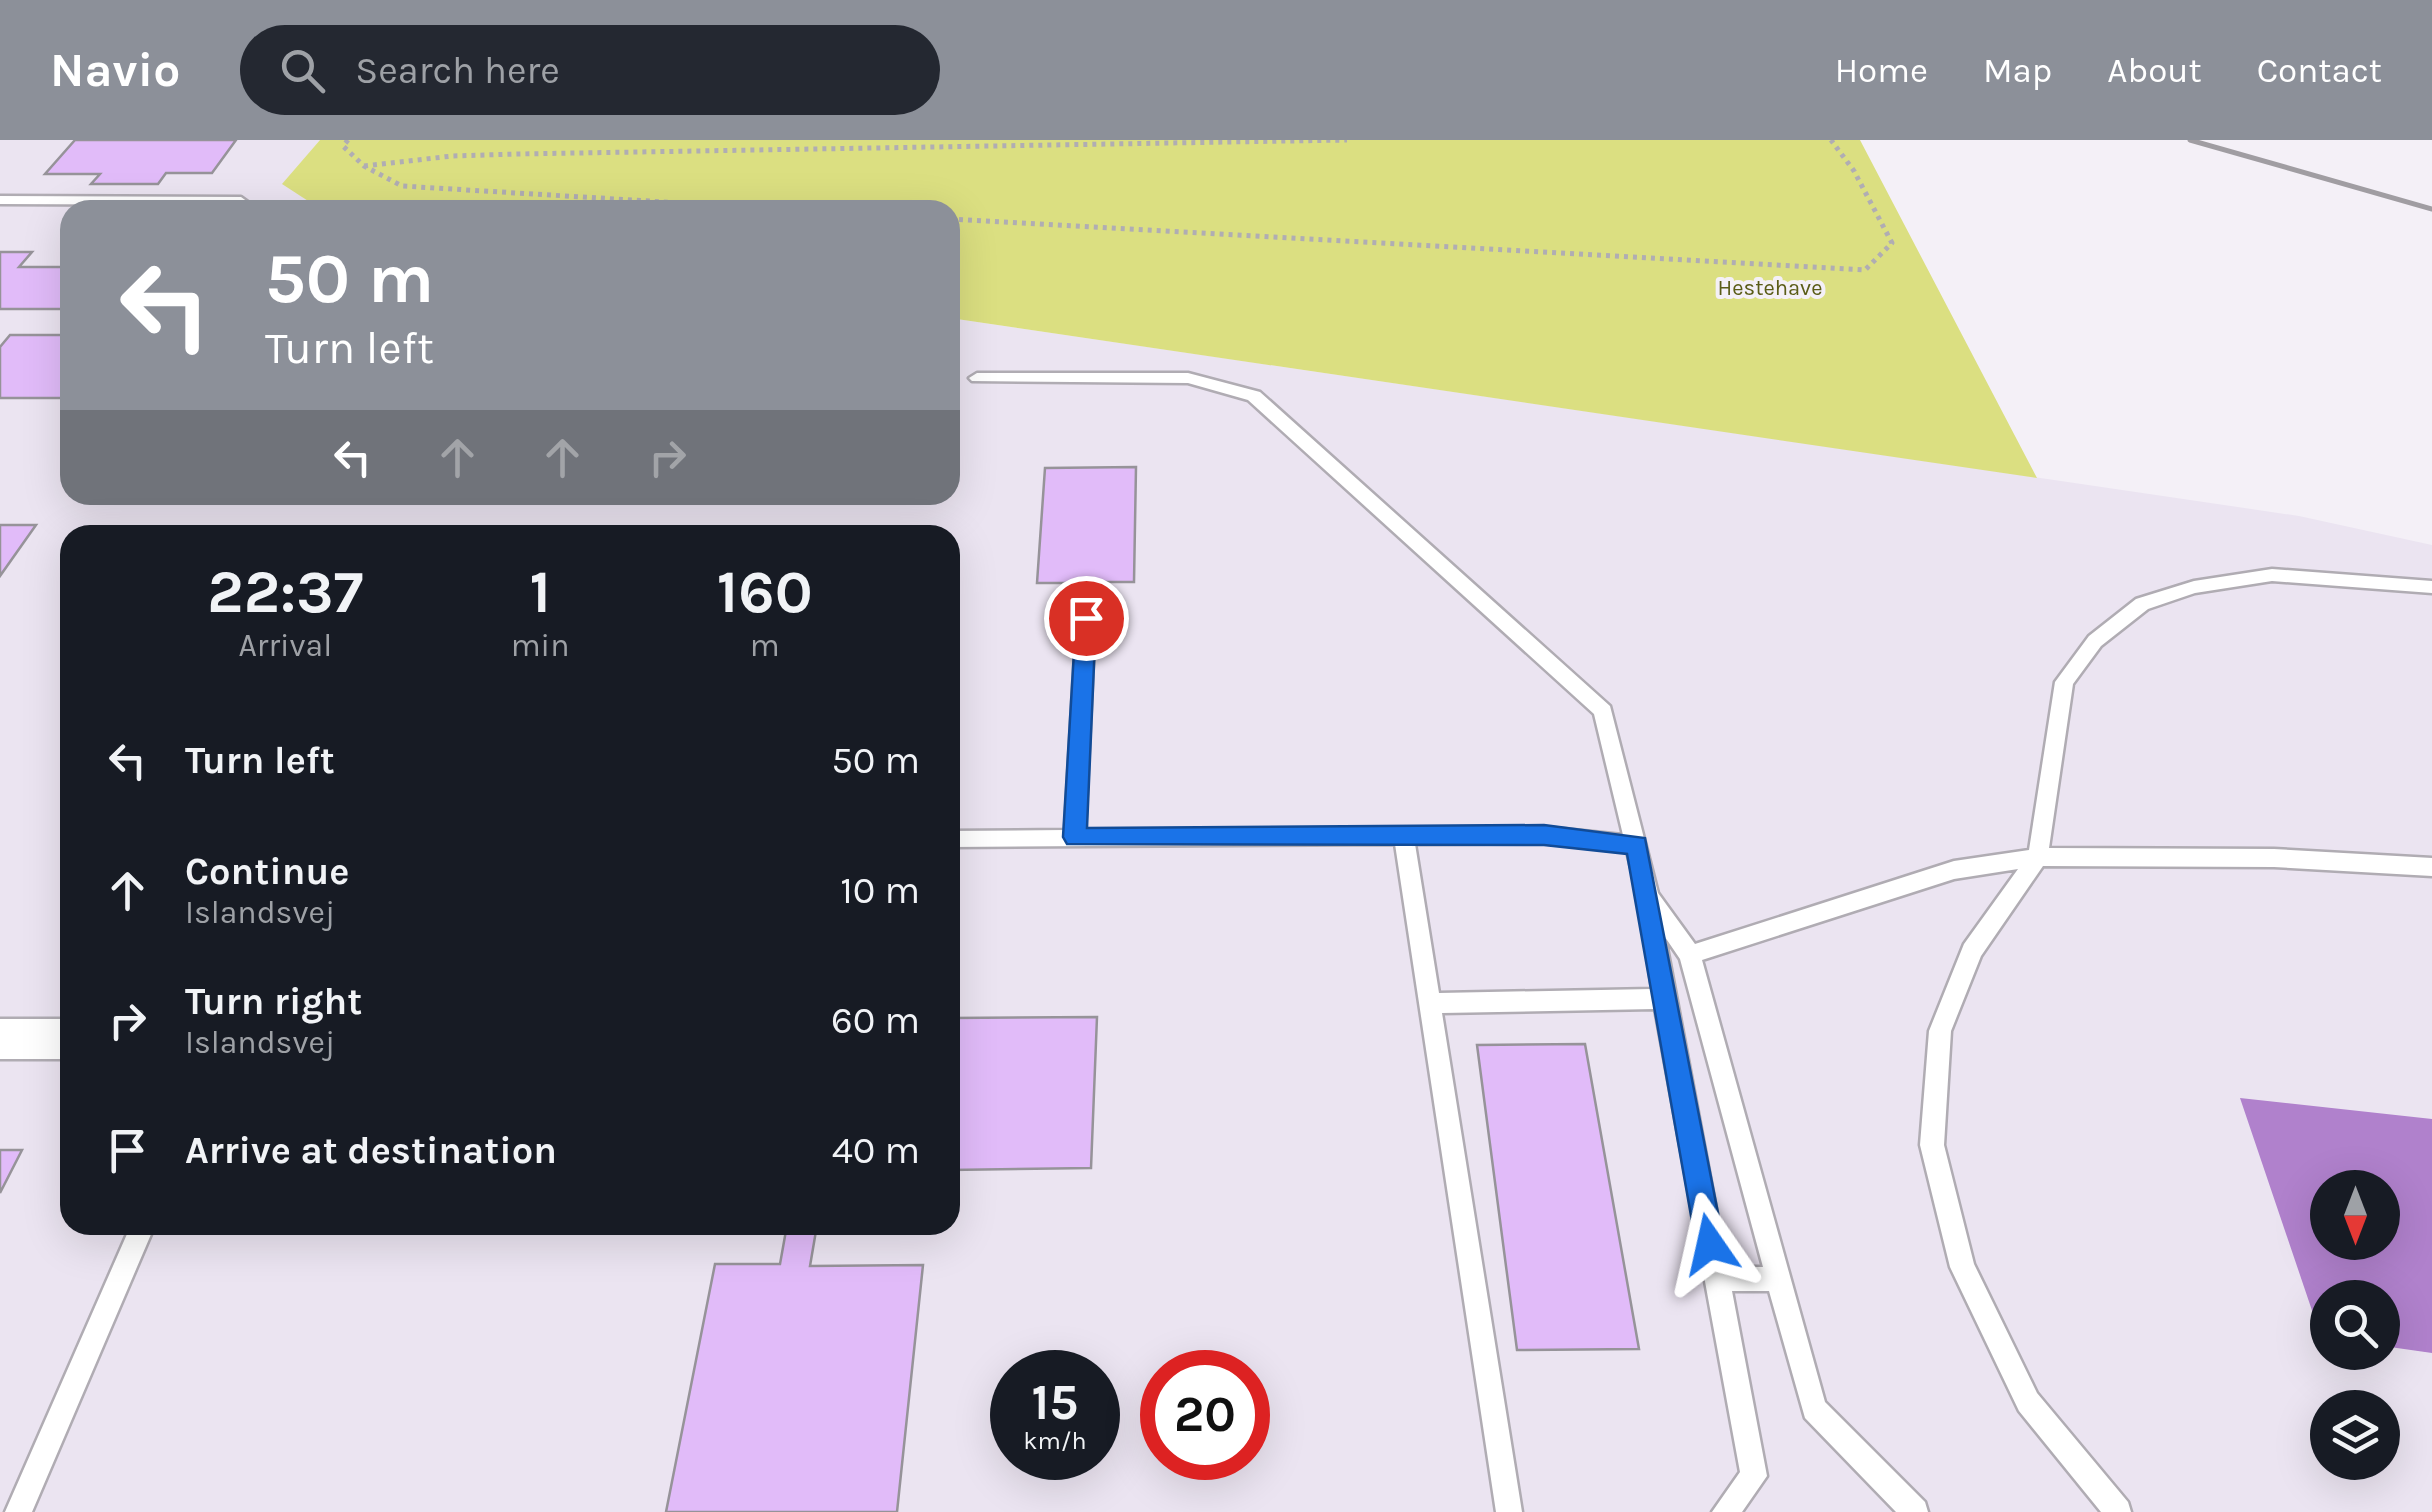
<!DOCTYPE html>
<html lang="en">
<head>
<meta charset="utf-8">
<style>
	body { margin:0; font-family:Karla,sans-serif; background:#242831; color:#f1f3f6; height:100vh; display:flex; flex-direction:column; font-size:38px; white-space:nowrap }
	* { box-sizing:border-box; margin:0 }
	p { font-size:32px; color:#9ea1a6 }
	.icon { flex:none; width:55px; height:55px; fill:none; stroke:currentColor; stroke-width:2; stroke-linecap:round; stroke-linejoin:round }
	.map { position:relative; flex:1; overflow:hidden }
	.sheet { position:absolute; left:60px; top:385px; width:900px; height:710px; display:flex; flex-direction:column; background:#171b24; border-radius:30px; box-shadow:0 10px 40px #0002 }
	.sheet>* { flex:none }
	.top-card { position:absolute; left:60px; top:60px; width:900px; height:305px; border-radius:30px; box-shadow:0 10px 40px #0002; background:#8c9099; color:#fff; overflow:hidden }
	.needle { width:65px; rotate:180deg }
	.tools { position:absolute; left:2310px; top:1030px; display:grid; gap:20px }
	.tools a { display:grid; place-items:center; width:90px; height:90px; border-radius:50%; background:#171b24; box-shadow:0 10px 40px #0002; font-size:50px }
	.speed { position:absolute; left:990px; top:1210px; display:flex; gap:20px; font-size:50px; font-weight:700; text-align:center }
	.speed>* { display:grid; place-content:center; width:130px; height:130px; border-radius:50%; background:#171b24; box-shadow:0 10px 40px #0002; line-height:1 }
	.speed small { font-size:25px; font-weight:400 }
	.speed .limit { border:15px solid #d22; background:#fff; color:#111 }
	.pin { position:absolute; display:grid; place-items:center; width:85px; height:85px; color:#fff; margin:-42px; border:5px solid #fff; border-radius:50%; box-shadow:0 2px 10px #0007 }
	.me { position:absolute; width:110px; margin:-55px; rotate:349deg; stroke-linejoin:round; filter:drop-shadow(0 0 8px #0008) }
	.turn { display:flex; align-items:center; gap:35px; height:210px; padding:0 40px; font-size:45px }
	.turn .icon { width:130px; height:130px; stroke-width:2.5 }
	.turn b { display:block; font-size:70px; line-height:85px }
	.lanes { display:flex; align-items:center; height:95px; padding:0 40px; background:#0003; justify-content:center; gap:50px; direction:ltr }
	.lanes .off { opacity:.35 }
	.eta { display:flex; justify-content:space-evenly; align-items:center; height:170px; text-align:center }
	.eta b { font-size:60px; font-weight:700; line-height:70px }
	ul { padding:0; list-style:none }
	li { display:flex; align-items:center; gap:30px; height:130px; padding:0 40px }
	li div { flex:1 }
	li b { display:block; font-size:38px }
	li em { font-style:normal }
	header { display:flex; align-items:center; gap:60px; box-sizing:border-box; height:140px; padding:0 50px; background:#8c9099; color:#fff }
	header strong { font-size:48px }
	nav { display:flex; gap:55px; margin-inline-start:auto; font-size:35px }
	.search { width:700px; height:90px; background:#242831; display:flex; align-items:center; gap:25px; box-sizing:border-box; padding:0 35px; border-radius:55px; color:#9ea1a6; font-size:38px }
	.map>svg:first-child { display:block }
	.built { fill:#ebe4f1; fill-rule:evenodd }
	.green { fill:#dbdf81 }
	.water { fill:#b081cc; fill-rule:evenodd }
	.building { fill:#e1bbf9; stroke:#969399; stroke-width:2.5 }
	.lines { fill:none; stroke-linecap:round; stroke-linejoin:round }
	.service-casing { stroke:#b0acb3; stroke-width:5 }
	.minor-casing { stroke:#b0acb3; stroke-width:5 }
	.path { stroke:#b0adb3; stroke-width:5; stroke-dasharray:4 5; stroke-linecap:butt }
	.service { fill:#fff; fill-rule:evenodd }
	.minor { fill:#fff; fill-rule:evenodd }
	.rail { stroke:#a09da2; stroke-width:5 }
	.route { fill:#1a73e8; stroke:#114b97; stroke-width:2.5 }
	.labels { text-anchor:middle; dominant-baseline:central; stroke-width:8; stroke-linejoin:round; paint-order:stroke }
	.far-park-label { font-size:22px; fill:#5a5c17; stroke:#f4f0f7 }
</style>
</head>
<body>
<header>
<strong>Navio</strong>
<div class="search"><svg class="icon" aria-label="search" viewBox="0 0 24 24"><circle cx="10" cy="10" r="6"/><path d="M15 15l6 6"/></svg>Search here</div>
<nav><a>Home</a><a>Map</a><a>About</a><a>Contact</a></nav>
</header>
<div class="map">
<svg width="2432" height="1372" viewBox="0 0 2432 1372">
	<rect width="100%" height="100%" fill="#f4f0f7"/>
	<path class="built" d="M0 0H320L283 44 322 70H70V355H950V178L2299 376 2432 405V1372H0ZM70 395H950V1085H70ZM2328 1048H2382V1102H2328ZM2328 1158H2382V1212H2328ZM1012 1232H1098V1318H1012ZM1162 1232H1248V1318H1162ZM2328 1268H2382V1322H2328Z"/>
	<path class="green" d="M320 0H1860L2037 338 950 178V70H322L282 44Z"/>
	<path class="water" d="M2240 958 2432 979V1213L2383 1206 2382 1158H2328L2327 1198 2321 1197ZM2328 1048H2382V1102H2328Z"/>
	<path class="building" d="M75 0H236L212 33H166L158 44H91L100 34H45Z
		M0 112H32L19 127H70V169H0Z
		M10 195H70V258H0V207Z
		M1136 327 1134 442H1102V450L1070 451V443H1037L1045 328Z
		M0 385H36L0 436Z
		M1097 877 1091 1028 950 1030V878Z
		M1585 904 1639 1209 1517 1210 1477 905Z
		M0 1010H22L0 1053Z
		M787 1085H817L810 1126 923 1125 897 1372H666L715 1124H780Z"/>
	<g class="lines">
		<g class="service-casing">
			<path id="service" d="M0 56 241 57 259 70H244L238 65 0 64Z
				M977 233H1188L1260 252 1610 566 1658 753 1695 804 1954 721 2029 710 2055 542 2089 496 2136 459 2194 441 2272 429 2432 441V453L2272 441 2195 453 2148 469 2101 506 2073 544 2049 708 2274 709 2432 718V736L2274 727 2043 726 1981 816 1951 891 1944 1005 1974 1124 2037 1253 2128 1362 2131 1372H2101L2019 1271 1950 1127 1920 1005 1929 891 1964 804 2018 729 1954 739 1702 820 1825 1262 1925 1362 1928 1372H1896L1805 1278 1769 1151H1732L1767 1336 1742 1372H1712L1740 1332 1655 869 1442 873 1522 1372H1496L1395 704 950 707V691L1065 690 1077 478 1086 471 1095 478 1085 690 1543 687 1623 695 1594 574 1248 260 1188 243 972 241 969 238ZM1543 703 1627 712 1639 759 1652 849 1439 853 1415 704ZM1665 797 1680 819 1763 1127H1727Z
				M131 1085H155L32 1372H5Z"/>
		</g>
		<g class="minor-casing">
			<path id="minor" d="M0 879H70V919H0Z"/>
		</g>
		<path class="path" d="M348 0 343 6 364 26 402 46 796 70
			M364 26 452 16 518 14 1347 0
			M950 79 1865 130 1892 103 1854 31 1831 0"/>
		<use href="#service" class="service"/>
		<use href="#minor" class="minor"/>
		<path class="rail" d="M2190 0 2432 69"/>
	</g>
	<path class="route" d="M1086 470 1096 478 1087 688 1544 685 1645 698 1724 1104 1720 1114 1710 1118 1700 1114 1696 1104 1627 714 1544 705 1067 704 1063 697 1076 478Z"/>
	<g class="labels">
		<g class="far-park-label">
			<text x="1770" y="148">Hestehave</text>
		</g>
	</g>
</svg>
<div class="tools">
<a><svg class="needle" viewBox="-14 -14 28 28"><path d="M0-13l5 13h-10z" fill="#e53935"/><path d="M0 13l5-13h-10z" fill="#9ea1a6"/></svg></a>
<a><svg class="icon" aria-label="search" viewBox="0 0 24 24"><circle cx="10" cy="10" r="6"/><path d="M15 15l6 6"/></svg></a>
<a><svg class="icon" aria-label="layers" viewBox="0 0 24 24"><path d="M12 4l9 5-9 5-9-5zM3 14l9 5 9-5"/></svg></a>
</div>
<div class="speed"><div>15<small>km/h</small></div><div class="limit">20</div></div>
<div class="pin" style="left:1086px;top:478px;background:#d93025"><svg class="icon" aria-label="arrive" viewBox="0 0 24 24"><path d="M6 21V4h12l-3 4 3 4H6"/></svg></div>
<svg class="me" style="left:1710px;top:1104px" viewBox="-20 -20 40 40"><path d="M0-17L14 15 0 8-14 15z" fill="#1a73e8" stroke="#fff" stroke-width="4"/></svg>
<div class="top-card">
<div class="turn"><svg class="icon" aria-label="left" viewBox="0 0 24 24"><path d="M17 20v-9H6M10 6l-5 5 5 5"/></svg><div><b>50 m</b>Turn left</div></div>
<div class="lanes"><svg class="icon" aria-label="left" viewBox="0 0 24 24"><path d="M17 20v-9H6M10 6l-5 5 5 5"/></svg><svg class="icon off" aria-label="ahead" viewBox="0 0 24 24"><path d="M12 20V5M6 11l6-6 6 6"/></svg><svg class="icon off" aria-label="ahead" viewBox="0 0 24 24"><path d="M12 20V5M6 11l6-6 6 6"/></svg><svg class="icon off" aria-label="right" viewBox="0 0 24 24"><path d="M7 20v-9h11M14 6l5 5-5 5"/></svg></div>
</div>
<section class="sheet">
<div class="eta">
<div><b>22:37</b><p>Arrival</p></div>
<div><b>1</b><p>min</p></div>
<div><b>160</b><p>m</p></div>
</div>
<ul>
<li><svg class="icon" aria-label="left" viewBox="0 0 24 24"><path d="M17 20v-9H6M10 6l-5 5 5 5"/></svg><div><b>Turn left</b></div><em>50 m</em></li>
<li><svg class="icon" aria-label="ahead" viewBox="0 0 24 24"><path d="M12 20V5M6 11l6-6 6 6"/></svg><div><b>Continue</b><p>Islandsvej</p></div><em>10 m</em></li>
<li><svg class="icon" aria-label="right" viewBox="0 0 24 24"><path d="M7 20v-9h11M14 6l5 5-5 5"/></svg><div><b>Turn right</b><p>Islandsvej</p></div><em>60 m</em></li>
<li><svg class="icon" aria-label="arrive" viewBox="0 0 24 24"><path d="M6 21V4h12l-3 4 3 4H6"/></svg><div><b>Arrive at destination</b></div><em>40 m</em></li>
</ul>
</section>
</div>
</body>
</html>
